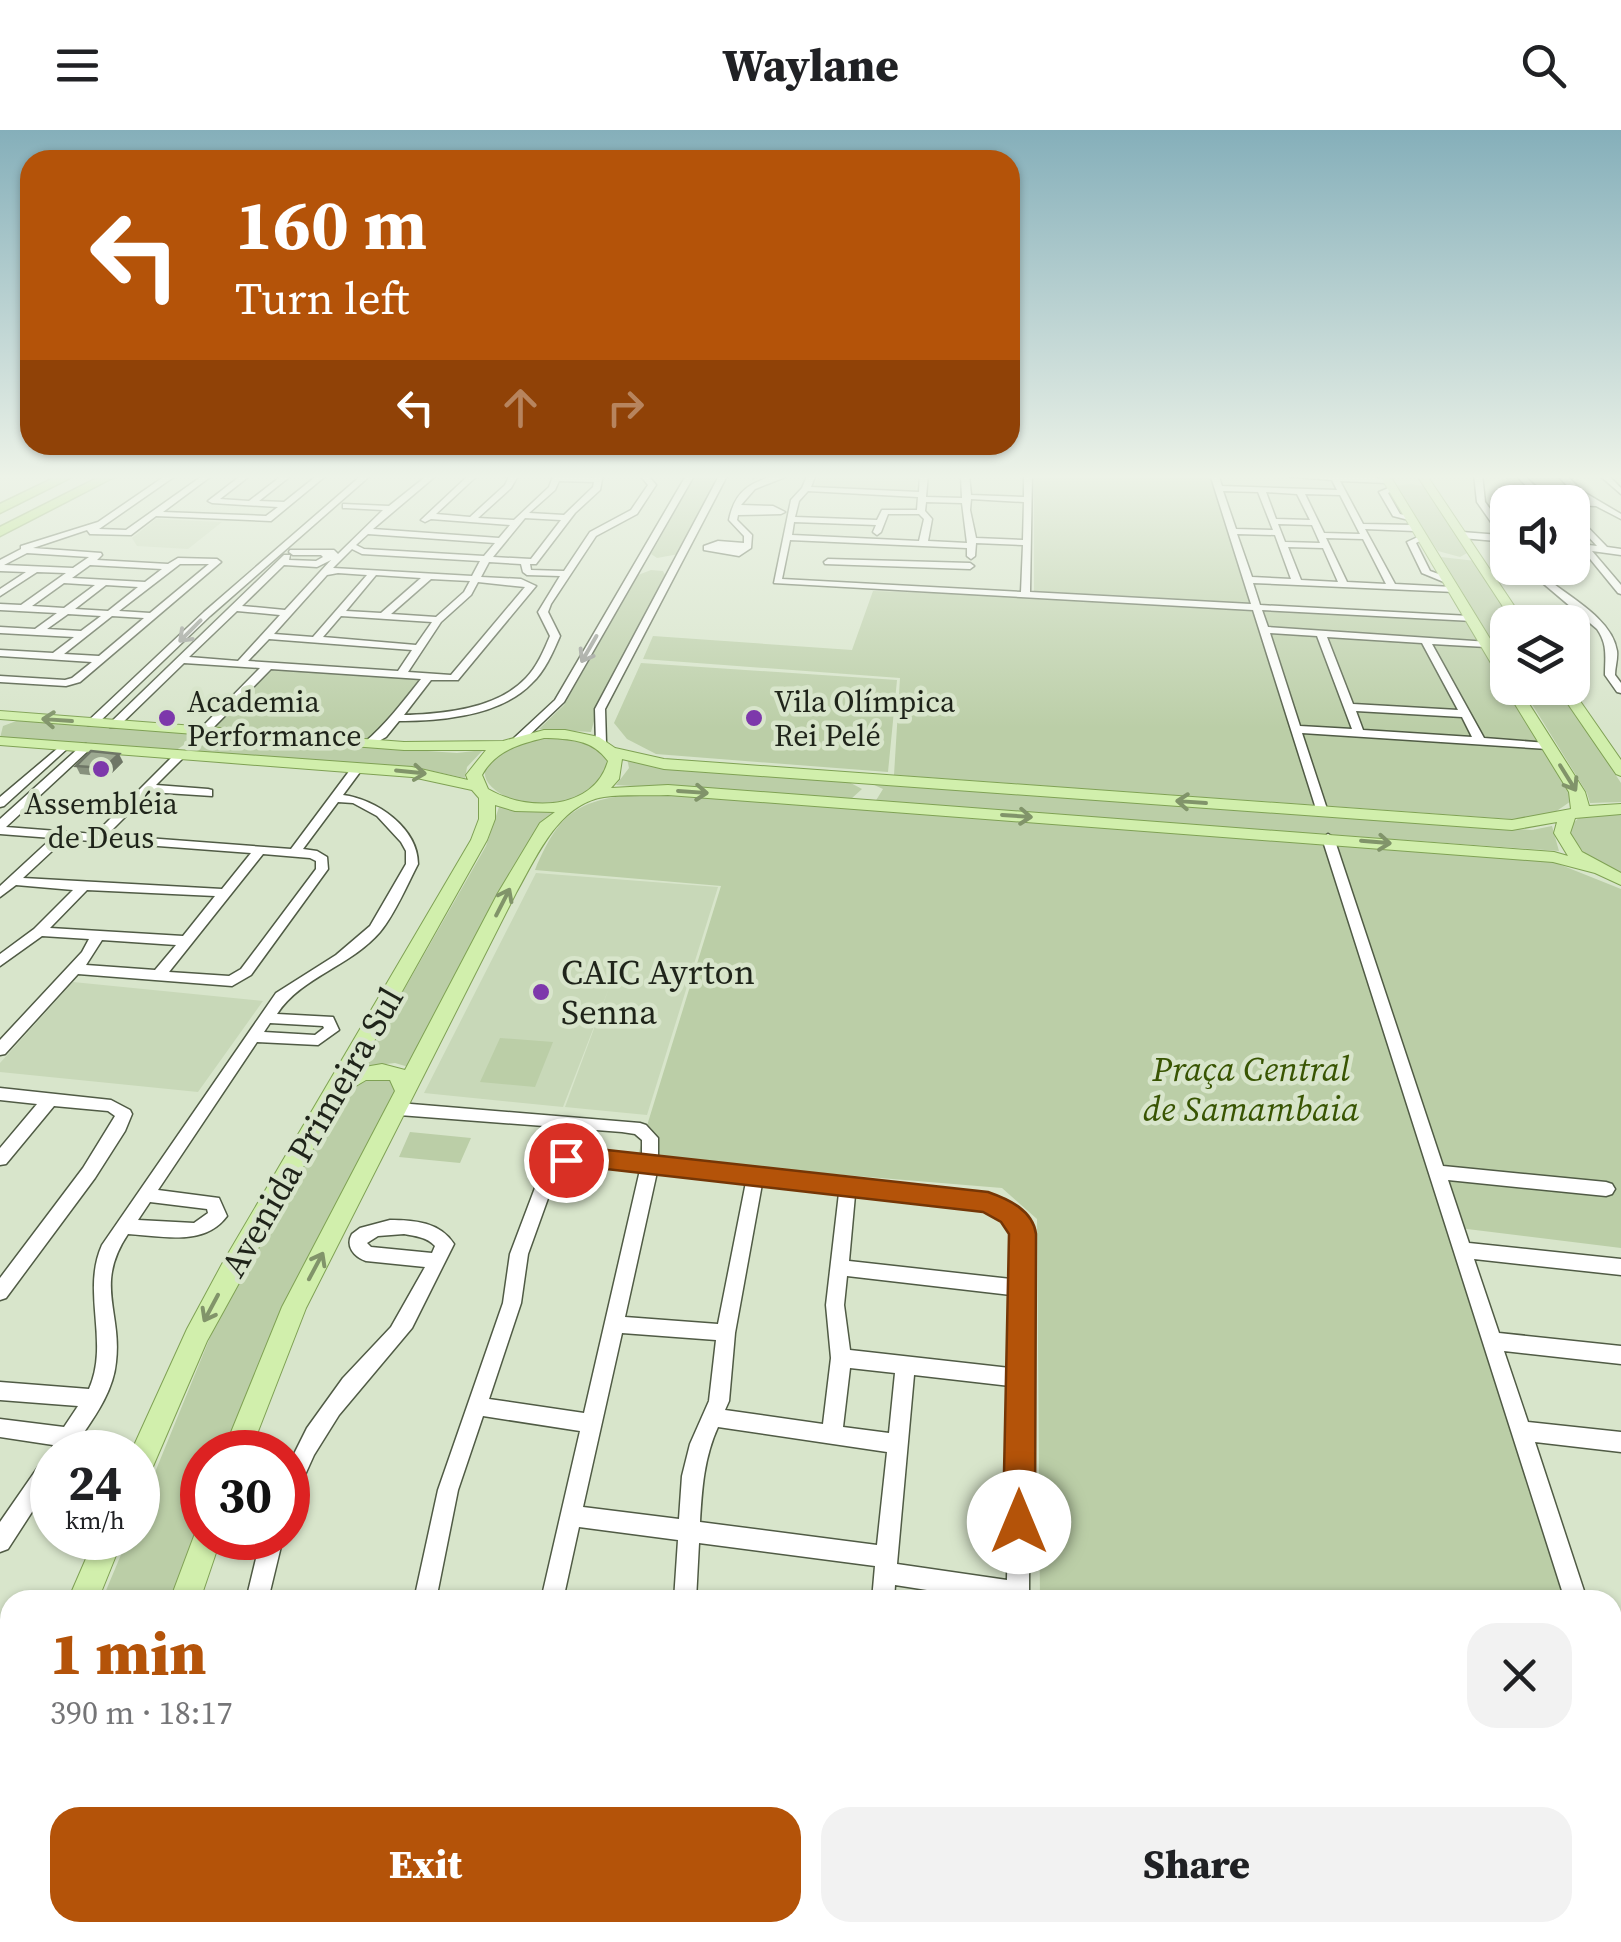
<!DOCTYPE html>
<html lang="en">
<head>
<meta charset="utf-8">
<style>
	body { margin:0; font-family:"Source Serif 4",serif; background:#f2f2f2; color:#202124; height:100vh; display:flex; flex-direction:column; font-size:38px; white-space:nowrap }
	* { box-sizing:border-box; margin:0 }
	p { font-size:32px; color:#757577 }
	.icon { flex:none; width:55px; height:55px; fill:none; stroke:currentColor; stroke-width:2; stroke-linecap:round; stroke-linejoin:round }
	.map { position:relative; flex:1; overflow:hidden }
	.sheet { position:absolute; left:0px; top:1460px; width:1622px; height:352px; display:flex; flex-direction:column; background:#fff; border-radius:30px 30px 0 0; box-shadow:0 2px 8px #0004 }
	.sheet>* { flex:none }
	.banner { position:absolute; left:20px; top:20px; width:1000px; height:305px; border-radius:30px; box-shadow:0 2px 8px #0004; background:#b45309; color:#fff; overflow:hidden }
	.controls { position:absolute; left:1490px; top:355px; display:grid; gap:20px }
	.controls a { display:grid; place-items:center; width:100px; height:100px; border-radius:20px; background:#fff; box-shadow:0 2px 8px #0004; font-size:50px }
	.speed { position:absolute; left:30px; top:1300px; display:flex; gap:20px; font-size:50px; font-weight:700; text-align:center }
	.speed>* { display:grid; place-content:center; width:130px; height:130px; border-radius:50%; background:#fff; box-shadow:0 2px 8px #0004; line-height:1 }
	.speed small { font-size:25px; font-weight:400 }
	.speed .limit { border:15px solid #d22; background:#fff; color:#111 }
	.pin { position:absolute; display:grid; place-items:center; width:85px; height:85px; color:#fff; margin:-42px; border:5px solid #fff; border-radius:50%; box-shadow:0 2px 10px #0007 }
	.me { position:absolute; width:110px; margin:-55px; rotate:0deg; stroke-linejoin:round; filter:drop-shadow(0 0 8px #0008) }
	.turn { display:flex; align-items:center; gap:35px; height:210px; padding:0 50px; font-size:45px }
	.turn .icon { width:130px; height:130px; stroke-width:2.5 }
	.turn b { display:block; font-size:70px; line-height:85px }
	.lanes { display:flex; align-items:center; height:95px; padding:0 50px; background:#0003; justify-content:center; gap:50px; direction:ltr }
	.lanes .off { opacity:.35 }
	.round { display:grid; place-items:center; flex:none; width:105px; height:105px; border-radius:30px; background:#f2f2f2 }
	.head { display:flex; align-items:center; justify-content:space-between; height:170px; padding:0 50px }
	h1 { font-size:60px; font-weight:800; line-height:75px; color:#b45309 }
	.cta { display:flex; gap:20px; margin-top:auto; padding:20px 50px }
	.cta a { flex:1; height:115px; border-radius:30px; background:#b45309; color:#fff; font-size:40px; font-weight:800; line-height:115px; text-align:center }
	.cta a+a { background:#f2f2f2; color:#202124 }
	header { display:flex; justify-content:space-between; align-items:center; height:130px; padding:0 50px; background:#fff; font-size:45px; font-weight:800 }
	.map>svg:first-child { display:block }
	.built { fill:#c8d8b8 }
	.green { fill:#bbcea7 }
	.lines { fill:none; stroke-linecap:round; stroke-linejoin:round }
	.minor-casing { stroke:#505b45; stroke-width:3 }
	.major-casing { stroke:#7fa154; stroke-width:2 }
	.highway-casing { stroke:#7fa154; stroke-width:3 }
	.minor { fill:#fff; fill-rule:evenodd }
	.major { fill:#d1efac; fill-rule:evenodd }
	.highway { fill:#b2e474; fill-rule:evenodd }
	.wall { fill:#87917d }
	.shaded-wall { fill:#6e7666 }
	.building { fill:#9da991; stroke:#6e7666; stroke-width:2.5 }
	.oneway { stroke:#9a9c98 }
	.oneway2 { stroke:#81946a }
	.route { fill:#b45309; stroke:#753606; stroke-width:2.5 }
	.poi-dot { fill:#7d38ab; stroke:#d8e5cb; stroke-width:4 }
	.labels { text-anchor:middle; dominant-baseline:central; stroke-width:9; stroke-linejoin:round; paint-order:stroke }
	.far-poi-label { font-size:30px; fill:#1f241a; stroke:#d8e5cb; text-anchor:start }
	.poi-label { font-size:35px; fill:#1f241a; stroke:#d8e5cb; text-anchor:start }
	.park-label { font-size:35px; font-style:italic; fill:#385402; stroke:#d8e5cb }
	.street-label { font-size:35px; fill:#1f241a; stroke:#d8e5cb }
</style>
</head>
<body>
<header><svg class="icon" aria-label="menu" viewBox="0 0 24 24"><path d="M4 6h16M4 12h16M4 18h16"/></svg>Waylane<svg class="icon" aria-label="search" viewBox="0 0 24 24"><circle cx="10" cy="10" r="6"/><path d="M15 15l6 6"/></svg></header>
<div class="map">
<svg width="1621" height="1812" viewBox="0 0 1621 1812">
	<rect width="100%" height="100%" fill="#d8e5cb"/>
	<path class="built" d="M818 344H919L915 362 814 358Z
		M156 389 222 392 188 419 137 416 132 408Z
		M536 743 718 757 647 985 565 977 609 858 563 977 424 963Z
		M73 852 263 871 198 962 0 942V933Z"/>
	<path class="green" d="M696 344H721L679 424 657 428 651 424Z
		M1034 344H1211L1255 478 1468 491 1574 669 1548 687 1510 689 894 645 900 548 643 529 653 506 852 520 873 461 1034 466Z
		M1411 354 1429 357 1469 422 1460 427 1438 421 1393 356Z
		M1441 427 1476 431 1516 492H1508L1507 535Z
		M651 440 663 441 665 445 597 580 591 602 539 599 564 575 638 445Z
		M641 533 897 550 888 642 656 624 627 609 614 593Z
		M272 537 430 548 380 612 211 599Z
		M1522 558H1559L1621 653V672L1590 673 1587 663Z
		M19 590 187 602 191 610 175 621 0 608 3 596Z
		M205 606 457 623 483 620 467 637 465 648 418 638 189 622 205 614Z
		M543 608 581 610 606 624 610 634C606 641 603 650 598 655 547 711 406 637 543 608Z
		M627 628 651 636 847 651 862 659 851 669 616 655 629 638Z
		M870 653 1532 700 1552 696 1559 721 875 672 883 659Z
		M645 663 1551 731 1621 759V1118L1459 1098 1580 1470H1040L1037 1089 1002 1058 637 1028 721 756 535 740C561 678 580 670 645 663Z
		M499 677 530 682 558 680 412 938 395 933 360 937 486 716Z
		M1621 680V746L1590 730 1570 705 1571 695 1581 686Z
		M500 908 553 912 535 957 480 952Z
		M366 947 389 949 401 962 281 1192 234 1322H202V1407L180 1470H102L128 1408H138V1384L222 1178 345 960Z
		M410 1002 471 1008 460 1033 399 1027Z
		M1613 1569 1621 1595V1812H1043V1803L1612 1802Z
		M10 1695V1802L58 1803 55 1812H0V1720Z"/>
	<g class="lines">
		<g class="minor-casing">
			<path id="minor" d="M168 344H178L99 399 126 400 205 344H214L163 382 266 386 278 377 212 373 208 371 243 344H252L220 369 249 371 284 344H293L259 371 284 372 319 344H328L271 391 156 386 131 405 90 404 87 400 33 418 101 423 102 425 97 430 168 434 178 428 217 429 221 432 80 552 66 556 0 552V546L65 550 72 548 92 532 0 526V520L53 523 74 507 0 503V497L35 499 57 483 0 480V474L21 475 66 443 37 442 0 466V459L26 442 0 441V430L21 419V416L98 392ZM27 423 89 427 73 438 4 435ZM180 434H209L150 483 119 481ZM90 435 162 439 145 452 72 448ZM64 453 95 455 64 478 32 476ZM106 455 138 457 108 481 75 479ZM68 484 101 486 81 501 47 499ZM112 486 144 488 99 526 64 524Z
				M363 344H372L210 486 96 595H88V591L204 482Z
				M429 344H438L373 399 499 408 510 395 431 389 425 392 421 390 470 344H479L436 384 470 387 505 355 509 347 479 344H519L511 358 478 388 514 390 549 357 554 344H562L561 347 595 348V344H603L600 360 575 383 536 434H530L531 440 564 441 590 402 631 380 648 355 639 344H647L656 355 637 384 596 406 551 474 548 482 560 506C553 522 545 541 532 553 501 586 441 591 399 591L386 607 370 616 364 613C386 594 403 572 421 549L271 539 208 603 204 604 198 601 200 599 260 538 184 533 118 597H110V593L284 425H290L289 430 316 431 323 427 321 425H293L289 422 290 420H334L338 424 383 380 346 378H343V374L389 376ZM559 351 594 352 593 357 564 385 529 383 555 360ZM525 388 561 390 531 429 493 427ZM368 404 495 413 484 426 364 419 356 415ZM352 419 362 424 480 431 472 446 333 438ZM331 430 285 480 242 476 284 435 317 437ZM489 432 521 434 523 442 527 445 560 446 538 482 550 506C544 520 537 537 526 548 497 579 443 584 404 585L431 550H458L536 456 521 449 481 447ZM338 443 367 445 313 507 274 504 327 445ZM376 445 421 448 381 483 346 481ZM431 449 470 451 464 462 436 487 391 484ZM478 452 525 457 451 545 408 542 441 492 471 465ZM237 481 280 485 238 531 189 527ZM341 486 432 492 416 515 323 507ZM269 509 412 520 398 541 248 531Z
				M687 344H695L564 572 522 612H514V608L555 570Z
				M720 344H728L605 579 606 613 600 616 596 615 595 579Z
				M779 344H793L755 359 741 375 773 376 785 382 781 384 738 385 737 390 752 405 751 418 739 426 704 420V416L718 411 744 413V406L729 390C735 360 750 353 779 344Z
				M808 344H816L811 357 919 362 920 344H928L926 367 962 368 961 344H969L971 365 1024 367V344H1032L1030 462 1251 474 1210 344H1218L1222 356 1337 360 1332 350 1261 344 1334 345 1390 349 1387 353 1340 351 1363 394 1415 395 1419 398 1415 401 1365 399 1395 454 1452 457 1455 458V462L1253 453 1260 475 1470 486 1473 487V491L1262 480 1268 497 1489 512V516L1486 517 1432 514 1484 608 1548 613 1554 616 1548 619 1302 603 1328 682 1326 685H1318L1253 480 774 453 791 370 802 358ZM808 361 918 367 917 380H882L877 390 795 387 799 371ZM1223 361 1258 362 1273 400 1236 399ZM1266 362 1297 364 1310 390 1276 389ZM1305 364 1340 365 1360 404 1324 403ZM971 369 1024 372 1023 410 976 408 970 380ZM926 372 962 373 967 413 928 411 932 389 925 381ZM888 384H919L924 389 919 411 792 405 794 392 876 395 873 402 877 405 881 402ZM1278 394 1312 395 1320 413 1285 412ZM1237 404 1275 405 1291 449 1252 447ZM1326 408 1363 409 1386 454 1347 452ZM790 410 967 418V426L971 429 975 426 976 413 1023 415 1021 462 782 449ZM1288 417 1323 418 1338 452 1301 450ZM1270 503 1317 506 1352 599 1300 596ZM1327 507 1422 513 1458 580 1353 574ZM1356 581 1462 587 1472 607 1363 600Z
				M1474 344H1482L1485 372 1508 403V412L1462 408 1458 405 1462 402 1500 405 1477 372Z
				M1515 344H1523C1544 368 1560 368 1589 372L1576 365 1556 344H1565L1582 361 1621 384V389L1596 376 1572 375V372C1546 372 1532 364 1515 344Z
				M1598 344H1607L1621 358V364Z
				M1391 357 1395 359 1388 363 1400 384 1413 387V391L1393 386 1379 362Z
				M1572 381 1607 417 1621 419V425L1592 421 1621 455V464L1618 463 1582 419 1572 418V413L1597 416 1572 389Z
				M1422 405 1426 408 1416 413 1430 441 1450 448V452H1444L1422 443 1407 412Z
				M828 429 970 433 974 436 970 439 825 434 824 432Z
				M1525 438H1534C1557 461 1612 485 1617 521 1618 529 1615 537 1615 545L1621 553V563L1617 562 1605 545C1605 526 1608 515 1597 499Z
				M64 613 70 616 68 618 4 676 0 677V667Z
				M86 614 92 617 90 619 6 697 95 704 176 623 180 622 186 625 156 655 208 659 212 660V666L150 662 107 705 291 719 353 636 357 635 363 638 343 665C376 669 418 698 418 734 407 755 395 784 380 802 351 836 301 847 277 884L333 887 339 900 318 915 257 912 158 1060 219 1068 227 1086C204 1117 162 1106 128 1104 94 1155 122 1181 116 1232 113 1266 88 1295 71 1322H52V1351L8 1419 0 1422V1392L45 1327 51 1325 53 1315 0 1307V1289L64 1297 78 1276 0 1270V1252L89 1259C110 1212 81 1162 102 1115L276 863 336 825 370 796 406 734V721L401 712 377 686 353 673 338 672 303 719 317 721 327 727 328 739 251 845 232 856 78 844 5 924 0 925V910L82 822 89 809 42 806 0 836V824L34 799 73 760 16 755 0 767V756L52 708 0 704V689L82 615ZM65 709 251 723 222 759 23 748ZM263 724 310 728 316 731V739L241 839 229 846 169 842ZM87 760 215 766 183 806 50 798ZM102 810 176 815 155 840 86 835ZM270 893 323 896 324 898 315 905 264 902ZM150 1072 207 1079 208 1083 194 1093 138 1090Z
				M1328 704 1334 708 1443 1036 1606 1052 1612 1054 1615 1059 1612 1064 1606 1066 1448 1050 1469 1113 1621 1129V1145L1474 1129 1499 1203 1621 1216V1234L1504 1221 1528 1292 1621 1302V1322L1535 1312 1587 1470H1565L1322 708Z
				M0 958 111 970 130 980 132 984 125 1001 95 1048 6 1168 0 1170V1148L83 1038 115 986 108 981 54 976 6 1034 0 1035V1018L37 974 0 970Z
				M399 973 640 993 646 995 658 1008V1029L843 1050 848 1048 854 1051 988 1066 1027 1090 1030 1095 1029 1470H991L895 1455 894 1470H872L875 1436 699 1413 696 1470H674L678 1410 579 1397 563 1470H541L580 1301 483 1286 458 1360 436 1470H414L438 1360 503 1173 510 1124 541 1042 556 1027 581 1021 642 1027V1010L635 1004 622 1002 399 985 393 983 391 979 393 975ZM581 1033 640 1040 584 1283 489 1269 521 1173 528 1124 556 1046 567 1037ZM657 1042 746 1052 718 1194 625 1187ZM762 1054 839 1063 826 1175 831 1228 823 1294 725 1280 729 1271 735 1203ZM855 1065 984 1079 1012 1098 1011 1149 849 1131ZM847 1146 1011 1165 1010 1238 850 1220 844 1175ZM622 1203 716 1210 709 1271 690 1314 682 1346 679 1389 583 1377ZM850 1238 895 1243 889 1303 843 1297ZM914 1245 1010 1256 1007 1450 897 1434ZM718 1297 887 1322 877 1415 700 1392C702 1358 704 1328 718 1297Z
				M390 1090C414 1090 440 1092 454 1114L412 1198 339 1285 314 1325 295 1367 288 1370V1336L307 1298 343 1248 391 1197 425 1137 366 1131C354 1127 345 1116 352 1104L360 1098ZM404 1104C415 1106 427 1107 435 1116L432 1123 371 1117 367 1113 378 1106Z
				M261 1408H283L268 1470H246Z
				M1612 1573 1621 1578V1623L1612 1620Z
				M101 1802H155L159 1812H106Z
				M320 1802H347L343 1812H317Z
				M556 1802H582L580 1812H554Z
				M1005 1802H1031V1812H1005Z"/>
		</g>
		<g class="major-casing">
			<path id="major" d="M1379 344H1389L1508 538V554L1501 550Z
				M1416 344H1426L1525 492H1513Z
				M1508 555 1519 558 1585 662 1589 676 1621 674V684L1575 688 1570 703 1582 722 1621 743V755L1595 743 1553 732 668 665C647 666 625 664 604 667 558 674 536 728 516 763L306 1178 250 1322H223L282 1177 395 961 390 950H366L344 963 207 1211 148 1348 138 1352V1322H131L187 1199 222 1134 471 710 479 689V668L472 660 412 647 0 615V607L412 637 468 650 466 645 486 620H404L0 589V581L404 612 503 611 544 600H565L599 607 615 618 664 629 1512 690 1571 679 1569 662 1505 558ZM544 608C570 609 592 609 608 631 594 681 527 682 488 659L482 645C495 621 519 614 544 608ZM622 629 664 639 1512 700 1557 692 1554 703 1568 726 1554 722 668 655 611 658 619 649ZM495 675 515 681 555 682 540 693 498 763 405 940 382 934 359 938 487 710 495 689Z
				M1557 558H1571L1621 630V646L1616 644Z
				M202 1395V1408H221L200 1470H170L197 1398Z
				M95 1408H123L98 1470H68Z
				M10 1631V1684L0 1688V1635Z
				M49 1802H85L82 1812H46Z"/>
		</g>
		<g class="highway-casing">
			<path id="highway" d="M62 344H78L0 383V374Z
				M105 344H120L0 406V397Z"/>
		</g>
		<use href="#minor" class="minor"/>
		<use href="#major" class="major"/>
		<use href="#highway" class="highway"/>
	</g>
	<path class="wall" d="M123 632 108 647 80 644 76 636Z"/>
	<path class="shaded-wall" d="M752 344H766L752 350Z
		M119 624 123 632 108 647 104 638Z"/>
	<path class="building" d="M91 621 119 624 104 638 76 636Z"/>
	<defs><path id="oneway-shaft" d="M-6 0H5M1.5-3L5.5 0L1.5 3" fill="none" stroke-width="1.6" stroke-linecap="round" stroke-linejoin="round" transform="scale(2.5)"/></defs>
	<g class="oneway">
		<use href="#oneway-shaft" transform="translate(190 501) rotate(135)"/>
		<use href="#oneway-shaft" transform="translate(589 519) rotate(120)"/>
	</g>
	<g class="oneway2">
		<use href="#oneway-shaft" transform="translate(57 590) rotate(-176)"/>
		<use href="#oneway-shaft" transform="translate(411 642) rotate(6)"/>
		<use href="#oneway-shaft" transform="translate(1568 648) rotate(58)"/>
		<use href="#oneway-shaft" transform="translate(693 662) rotate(4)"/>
		<use href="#oneway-shaft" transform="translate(1191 672) rotate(-176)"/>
		<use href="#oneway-shaft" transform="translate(1017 686) rotate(4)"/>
		<use href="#oneway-shaft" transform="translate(1376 712) rotate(5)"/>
		<use href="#oneway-shaft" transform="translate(503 772) rotate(-63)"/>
		<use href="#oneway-shaft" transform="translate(316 1136) rotate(-62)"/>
		<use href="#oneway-shaft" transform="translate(211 1178) rotate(118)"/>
	</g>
	<linearGradient id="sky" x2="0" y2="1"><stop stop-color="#85afba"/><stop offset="0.58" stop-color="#edf3e8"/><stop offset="1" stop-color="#edf3e8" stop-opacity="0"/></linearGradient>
	<rect width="1621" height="598" fill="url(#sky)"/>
	<path class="route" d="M580 1017 988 1062C1008 1069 1033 1080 1036 1104L1035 1392 1030 1403 1019 1408 1008 1403 1003 1392 1009 1104 1001 1092 983 1082 580 1036 566 1040 557 1037 553 1030 557 1024Z"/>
	<g class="poi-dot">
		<circle cx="167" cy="588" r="10"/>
		<circle cx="754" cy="588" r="10"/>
		<circle cx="101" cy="639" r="10"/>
		<circle cx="541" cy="862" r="10"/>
	</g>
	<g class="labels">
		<g class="far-poi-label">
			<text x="187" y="571">Academia<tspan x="187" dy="34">Performance</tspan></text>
			<text x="774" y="571">Vila Olímpica<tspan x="774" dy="34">Rei Pelé</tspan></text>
			<text x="101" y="673" text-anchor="middle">Assembléia<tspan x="101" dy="34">de Deus</tspan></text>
		</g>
		<g class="poi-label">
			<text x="561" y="842">CAIC Ayrton<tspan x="561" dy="40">Senna</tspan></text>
		</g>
		<g class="park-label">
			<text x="1251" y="939">Praça Central<tspan x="1251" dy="40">de Samambaia</tspan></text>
		</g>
		<g class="street-label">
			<text transform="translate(312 1002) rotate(-60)">Avenida Primeira Sul</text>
		</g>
	</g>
</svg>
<div class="controls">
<a><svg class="icon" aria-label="sound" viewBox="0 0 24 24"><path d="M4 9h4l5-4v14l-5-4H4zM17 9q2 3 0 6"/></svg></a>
<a><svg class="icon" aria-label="layers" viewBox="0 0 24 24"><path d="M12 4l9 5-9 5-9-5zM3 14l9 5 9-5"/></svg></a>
</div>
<div class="speed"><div>24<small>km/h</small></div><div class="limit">30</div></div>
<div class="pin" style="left:566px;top:1030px;background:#d93025"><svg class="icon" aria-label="arrive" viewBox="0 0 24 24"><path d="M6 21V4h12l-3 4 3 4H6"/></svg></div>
<svg class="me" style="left:1019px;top:1392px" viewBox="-20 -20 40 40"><circle r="19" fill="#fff"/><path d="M0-13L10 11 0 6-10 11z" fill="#b45309"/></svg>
<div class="banner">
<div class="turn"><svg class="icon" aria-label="left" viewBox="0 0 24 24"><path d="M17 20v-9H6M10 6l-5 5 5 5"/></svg><div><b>160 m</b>Turn left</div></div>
<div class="lanes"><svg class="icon" aria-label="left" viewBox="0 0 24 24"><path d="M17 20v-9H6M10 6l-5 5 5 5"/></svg><svg class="icon off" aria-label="ahead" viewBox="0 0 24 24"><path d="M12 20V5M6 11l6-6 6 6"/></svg><svg class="icon off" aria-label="right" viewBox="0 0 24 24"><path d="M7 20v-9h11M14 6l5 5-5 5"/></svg></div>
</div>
<section class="sheet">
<div class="head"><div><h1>1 min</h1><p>390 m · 18:17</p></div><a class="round"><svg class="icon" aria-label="close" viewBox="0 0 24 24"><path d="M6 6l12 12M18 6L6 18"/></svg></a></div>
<div class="cta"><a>Exit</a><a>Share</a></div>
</section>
</div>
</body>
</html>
